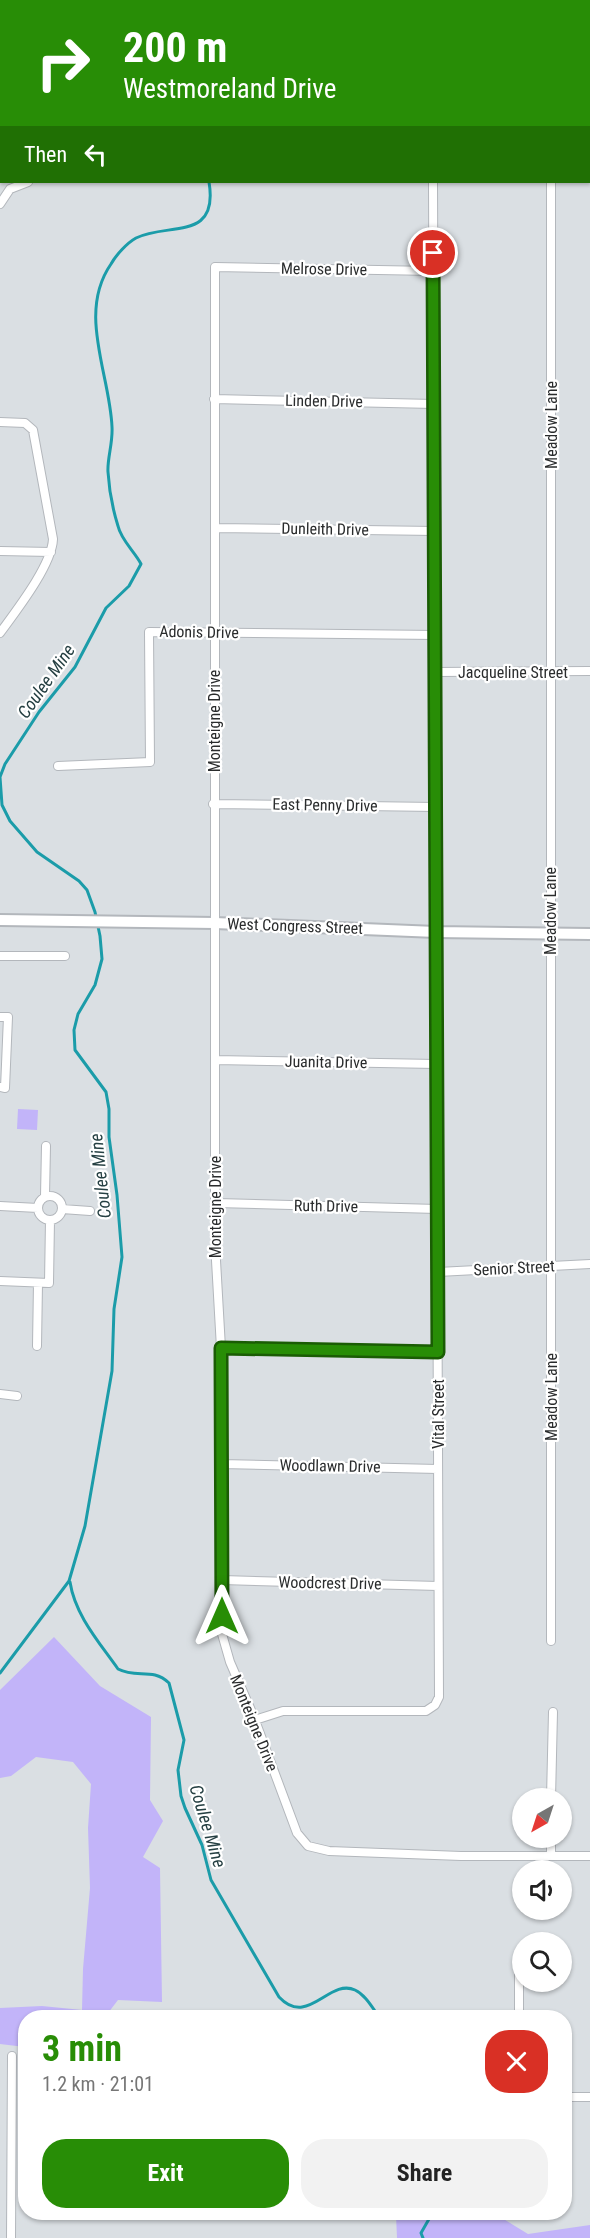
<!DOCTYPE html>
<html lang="en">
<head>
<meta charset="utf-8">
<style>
	body { margin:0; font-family:"Roboto Condensed",sans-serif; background:#f2f2f2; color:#222; height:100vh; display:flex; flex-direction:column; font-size:22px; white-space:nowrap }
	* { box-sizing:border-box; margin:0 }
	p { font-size:20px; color:#767676 }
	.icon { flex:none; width:33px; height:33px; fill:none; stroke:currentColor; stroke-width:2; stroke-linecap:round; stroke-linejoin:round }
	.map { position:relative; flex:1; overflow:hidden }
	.sheet { position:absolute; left:18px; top:2010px; width:554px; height:210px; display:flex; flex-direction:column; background:#fff; border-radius:24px; box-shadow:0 2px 4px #0004 }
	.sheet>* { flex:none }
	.hud { position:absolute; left:0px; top:0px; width:591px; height:183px; box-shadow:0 2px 4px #0004; background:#288d06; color:#fff; overflow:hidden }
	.needle { width:39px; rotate:219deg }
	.tools { position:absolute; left:512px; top:1788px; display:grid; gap:12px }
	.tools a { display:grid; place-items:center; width:60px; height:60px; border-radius:50%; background:#fff; box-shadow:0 2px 4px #0004; font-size:30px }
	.pin { position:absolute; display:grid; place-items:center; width:51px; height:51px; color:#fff; margin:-26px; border:3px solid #fff; border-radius:50%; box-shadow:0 2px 6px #0007 }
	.me { position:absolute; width:66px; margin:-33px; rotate:0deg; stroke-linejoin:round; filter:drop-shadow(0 0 4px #0008) }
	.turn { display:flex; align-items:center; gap:21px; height:126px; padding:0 24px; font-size:27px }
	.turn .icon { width:78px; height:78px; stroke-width:2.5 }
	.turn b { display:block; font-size:42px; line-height:51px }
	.then { display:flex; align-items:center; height:57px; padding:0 24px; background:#0003; gap:12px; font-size:22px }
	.round { display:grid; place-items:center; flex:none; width:63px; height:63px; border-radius:24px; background:#f2f2f2 }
	.summary { display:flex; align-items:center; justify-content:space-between; height:102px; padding:0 24px }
	h1 { font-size:36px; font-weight:700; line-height:45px; color:#288d06 }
	.primary-button { display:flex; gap:12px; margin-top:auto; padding:12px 24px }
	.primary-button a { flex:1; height:69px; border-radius:24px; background:#288d06; color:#fff; font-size:24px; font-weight:700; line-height:69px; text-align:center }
	.primary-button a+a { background:#f2f2f2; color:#222 }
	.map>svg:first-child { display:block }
	.green { fill:#c2b4f9 }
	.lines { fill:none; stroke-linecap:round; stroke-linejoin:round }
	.stream { stroke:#1b9ca9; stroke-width:3 }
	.street-casing { stroke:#b3b7bc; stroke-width:10 }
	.secondary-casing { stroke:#b3b7bc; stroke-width:14 }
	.street { stroke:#fff; stroke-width:8 }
	.secondary { stroke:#fff; stroke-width:10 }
	.route-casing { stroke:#1a5c04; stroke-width:15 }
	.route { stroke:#288d06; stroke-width:10 }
	.labels { text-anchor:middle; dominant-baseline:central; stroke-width:4.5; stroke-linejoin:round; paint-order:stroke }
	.street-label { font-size:16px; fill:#2a2c2d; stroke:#fff }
	.water-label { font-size:18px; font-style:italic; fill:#264043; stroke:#fff }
</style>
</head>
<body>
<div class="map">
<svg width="590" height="2238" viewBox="0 0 590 2238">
	<rect width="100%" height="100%" fill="#dadfe3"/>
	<path class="green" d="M18 1109 38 1110 37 1130 17 1129Z
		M54 1637 100 1686 151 1717 150 1800 163 1821 143 1857 160 1868 162 2002 118 2000 105 2017 26 2018 25 2047 0 2044V2008L42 2006 82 2010 83 1969 90 1888 88 1828 91 1784 73 1762 36 1757 11 1776 0 1778V1690Z
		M398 2212 494 2213 528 2234 590 2225V2238H397L396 2215Z"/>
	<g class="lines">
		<path class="stream" d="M192 2V0
			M70 1582C75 1615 99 1642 118 1669 137 1679 152 1667 169 1683L184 1740 178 1770 181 1796 185 1808 202 1845 211 1880 279 1997C308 2028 329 1978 355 1990 366 1995 373 2009 380 2018
			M0 1673 69 1581 85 1526 112 1371 114 1309 122 1257 117 1195 109 1137V1109L106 1092 75 1050 74 1030 78 1014 95 985 102 959 100 936 95 912 87 890 79 881 37 852 10 821 2 805 0 777 5 764 39 712 75 667 106 608 129 586 141 564C135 552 121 540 118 526 113 510 109 489 108 472 107 459 113 443 112 427 110 374 77 313 111 264 116 255 127 243 136 238 168 222 219 242 209 182
			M423 2238 421 2233 433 2212"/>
		<g class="street-casing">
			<path id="street" d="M54 0V2
				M428 0V2
				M253 2V0
				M574 2V0
				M584 2V0
				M0 6 2 5
				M551 182V1641
				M0 204 10 189 28 182
				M433 271 215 267V1243L221 1348 222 1634 230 1662 253 1715 297 1833 308 1846 329 1851 461 1856H590
				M214 399 434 404
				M0 422 25 423 33 430 53 539C52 565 16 611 0 633
				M215 528 435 531
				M0 551 51 552
				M436 672 590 671
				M58 766 150 762 149 632 436 635
				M213 804 436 807
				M0 956H65
				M0 1017H8L5 1088 0 1087
				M215 1060 436 1064
				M38 1208a12 12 0 1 1 24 0a12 12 0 1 1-24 0Z
				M45 1196 46 1146
				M216 1203 437 1209
				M0 1206 38 1208
				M62 1209 90 1211
				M438 1272 590 1264
				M0 1281 49 1283 50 1220
				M37 1346 38 1283
				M221 1348 438 1352
				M0 1394 17 1396
				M221 1464 438 1469
				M222 1580 438 1586
				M255 1720 283 1711H426L435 1705 439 1697 433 182
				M551 1798 553 1712
				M551 1856V1838
				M519 1970V2018
				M564 2097H590
				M11 2238 12 2056"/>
		</g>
		<g class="secondary-casing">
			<path id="secondary" d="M0 920 215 923 436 932 590 934"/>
		</g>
		<use href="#street" class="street"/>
		<use href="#secondary" class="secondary"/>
	</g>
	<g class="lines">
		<g class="route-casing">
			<path id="route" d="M222 1616 221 1348 438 1352 433 253"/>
		</g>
		<use href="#route" class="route"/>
	</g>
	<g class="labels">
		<g class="street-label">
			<text transform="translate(324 269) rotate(1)">Melrose Drive</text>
			<text transform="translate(324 401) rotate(1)">Linden Drive</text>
			<text transform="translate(551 425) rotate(-90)">Meadow Lane</text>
			<text transform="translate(325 529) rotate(1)">Dunleith Drive</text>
			<text transform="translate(199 632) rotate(1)">Adonis Drive</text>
			<text x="513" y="672">Jacqueline Street</text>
			<text transform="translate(214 721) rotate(-90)">Monteigne Drive</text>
			<text transform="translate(325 805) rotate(1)">East Penny Drive</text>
			<text transform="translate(550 911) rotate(-90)">Meadow Lane</text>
			<text transform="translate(295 926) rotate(2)">West Congress Street</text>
			<text transform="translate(326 1062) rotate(1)">Juanita Drive</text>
			<text transform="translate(326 1206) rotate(1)">Ruth Drive</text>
			<text transform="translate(215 1207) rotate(-90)">Monteigne Drive</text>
			<text transform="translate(514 1268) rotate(-3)">Senior Street</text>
			<text transform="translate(551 1397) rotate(-90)">Meadow Lane</text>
			<text transform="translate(438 1414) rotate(-90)">Vital Street</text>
			<text transform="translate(330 1466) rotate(1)">Woodlawn Drive</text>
			<text transform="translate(330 1583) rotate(1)">Woodcrest Drive</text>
			<text transform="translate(254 1723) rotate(68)">Monteigne Drive</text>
		</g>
		<g class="water-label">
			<text transform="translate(46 681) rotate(-55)">Coulee Mine</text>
			<text transform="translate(100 1176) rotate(-96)">Coulee Mine</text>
			<text transform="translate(208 1826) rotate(73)">Coulee Mine</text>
		</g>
	</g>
</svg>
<div class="tools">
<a><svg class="needle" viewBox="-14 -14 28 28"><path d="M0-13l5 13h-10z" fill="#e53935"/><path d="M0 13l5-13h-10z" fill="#767676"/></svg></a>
<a><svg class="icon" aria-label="sound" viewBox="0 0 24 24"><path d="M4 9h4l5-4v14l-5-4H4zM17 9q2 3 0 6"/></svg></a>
<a><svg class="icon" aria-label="search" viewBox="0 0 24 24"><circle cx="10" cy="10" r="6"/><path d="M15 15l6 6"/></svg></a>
</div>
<div class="pin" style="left:433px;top:253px;background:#d93025"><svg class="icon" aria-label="arrive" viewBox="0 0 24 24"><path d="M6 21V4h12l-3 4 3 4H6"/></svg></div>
<svg class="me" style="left:222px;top:1616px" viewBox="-20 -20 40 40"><path d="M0-17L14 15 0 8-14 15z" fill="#288d06" stroke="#fff" stroke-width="4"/></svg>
<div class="hud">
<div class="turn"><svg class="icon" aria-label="right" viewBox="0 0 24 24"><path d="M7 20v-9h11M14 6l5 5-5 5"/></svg><div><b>200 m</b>Westmoreland Drive</div></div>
<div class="then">Then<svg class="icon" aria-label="left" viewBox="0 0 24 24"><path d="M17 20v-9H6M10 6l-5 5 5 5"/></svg></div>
</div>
<section class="sheet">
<div class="summary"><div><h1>3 min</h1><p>1.2 km · 21:01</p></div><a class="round" style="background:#d93025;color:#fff"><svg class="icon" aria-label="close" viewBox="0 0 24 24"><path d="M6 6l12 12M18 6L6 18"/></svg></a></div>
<div class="primary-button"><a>Exit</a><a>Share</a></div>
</section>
</div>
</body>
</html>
